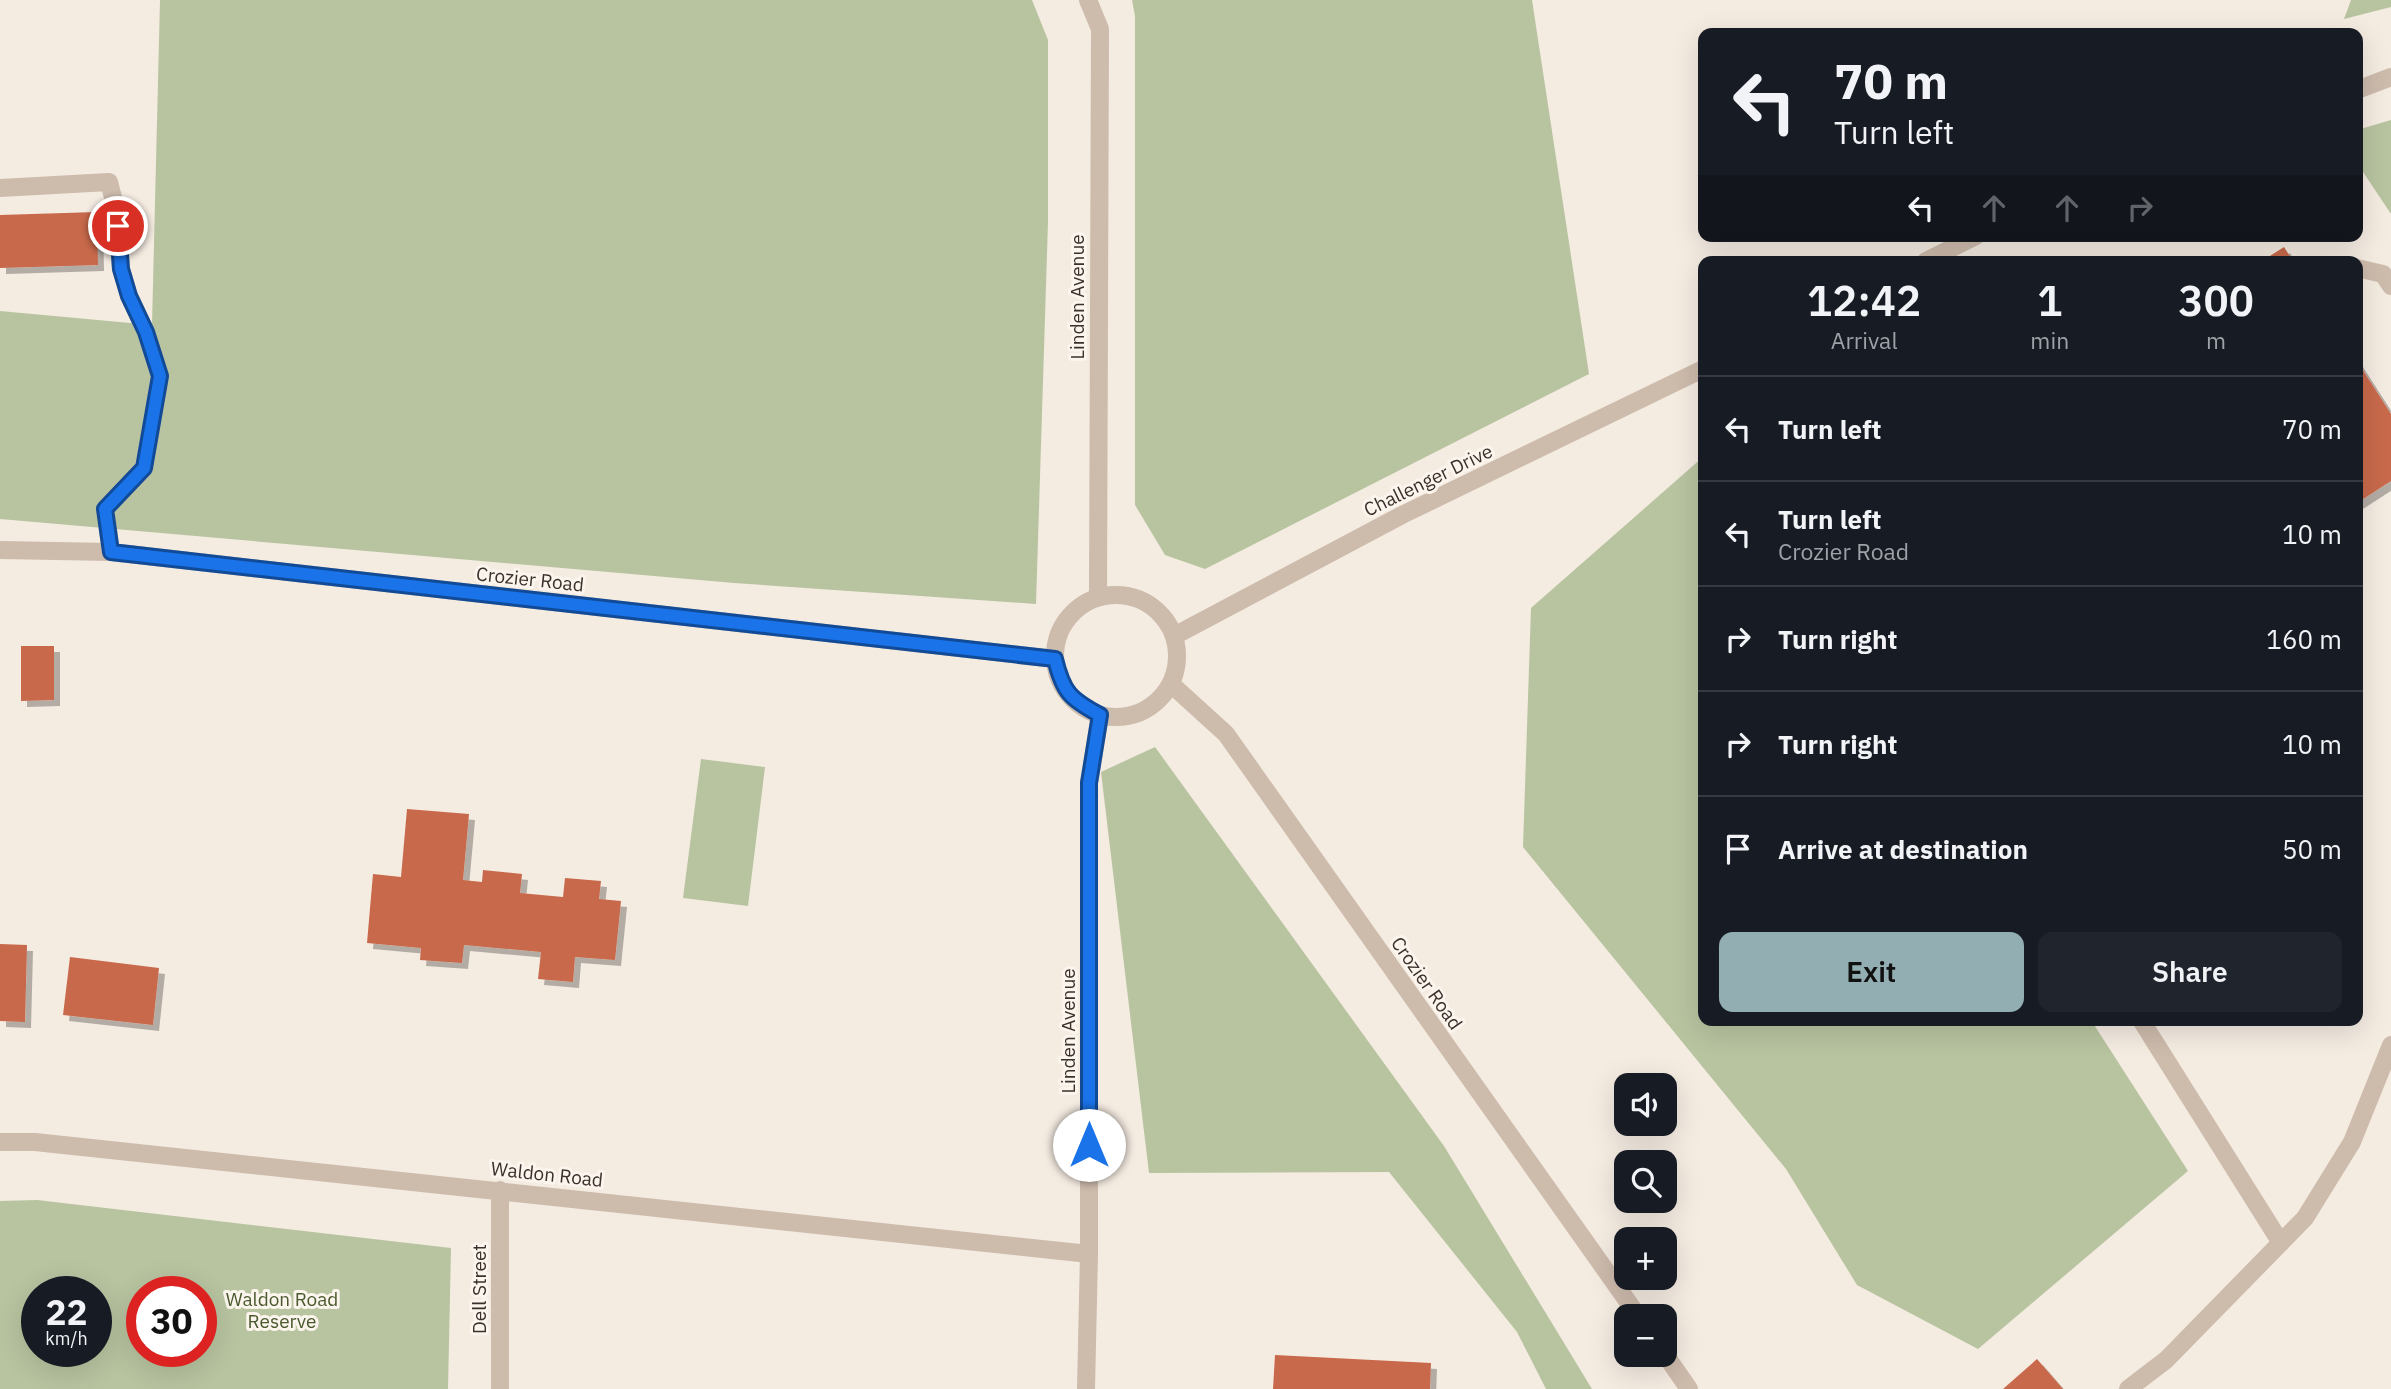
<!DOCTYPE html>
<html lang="en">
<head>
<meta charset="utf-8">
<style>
	body { margin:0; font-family:"IBM Plex Sans",sans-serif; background:#20242c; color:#f1f3f6; height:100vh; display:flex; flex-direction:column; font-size:26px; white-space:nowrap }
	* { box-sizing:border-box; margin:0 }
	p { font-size:23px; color:#9ea1a6 }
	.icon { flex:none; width:38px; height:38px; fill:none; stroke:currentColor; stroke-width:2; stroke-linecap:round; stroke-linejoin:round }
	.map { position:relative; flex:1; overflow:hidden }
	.sheet { position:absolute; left:1698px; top:256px; width:665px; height:770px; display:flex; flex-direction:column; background:#171b24; border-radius:14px; box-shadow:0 7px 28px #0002 }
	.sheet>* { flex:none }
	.top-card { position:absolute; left:1698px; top:28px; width:665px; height:214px; border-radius:14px; box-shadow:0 7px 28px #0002; background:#171b24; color:#f1f3f6; overflow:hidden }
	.buttons { position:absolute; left:1614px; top:1073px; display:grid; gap:14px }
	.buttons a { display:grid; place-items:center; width:63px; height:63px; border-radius:14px; background:#171b24; box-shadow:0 7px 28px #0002; font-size:35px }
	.speed { position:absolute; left:21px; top:1276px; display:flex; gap:14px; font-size:35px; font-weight:700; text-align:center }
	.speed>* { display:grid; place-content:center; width:91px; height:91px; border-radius:50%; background:#171b24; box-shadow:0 7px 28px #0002; line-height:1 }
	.speed small { font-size:18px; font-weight:400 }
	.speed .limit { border:10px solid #d22; background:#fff; color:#111 }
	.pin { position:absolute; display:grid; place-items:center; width:60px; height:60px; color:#fff; margin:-30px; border:4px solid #fff; border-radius:50%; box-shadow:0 2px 7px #0007 }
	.me { position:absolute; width:77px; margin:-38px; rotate:0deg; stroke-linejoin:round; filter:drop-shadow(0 0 5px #0008) }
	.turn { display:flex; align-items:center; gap:24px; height:147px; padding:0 21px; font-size:32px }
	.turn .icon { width:91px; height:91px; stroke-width:2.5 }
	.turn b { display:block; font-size:49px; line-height:60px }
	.lanes { display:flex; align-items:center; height:66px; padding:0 21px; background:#0003; justify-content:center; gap:35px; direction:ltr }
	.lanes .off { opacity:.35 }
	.eta { display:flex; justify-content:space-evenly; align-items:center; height:119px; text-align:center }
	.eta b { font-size:42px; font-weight:600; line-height:49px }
	.primary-button { display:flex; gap:14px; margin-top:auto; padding:14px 21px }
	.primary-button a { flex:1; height:80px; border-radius:14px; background:#92aeb2; color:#111; font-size:28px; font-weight:600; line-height:80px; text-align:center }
	.primary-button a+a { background:#20242c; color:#f1f3f6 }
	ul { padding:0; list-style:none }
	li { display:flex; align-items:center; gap:21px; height:105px; padding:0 21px; border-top:2px solid #363941 }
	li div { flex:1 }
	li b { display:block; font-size:26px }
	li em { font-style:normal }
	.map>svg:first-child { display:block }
	.green { fill:#b8c4a0; fill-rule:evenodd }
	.building { fill:#c8694b; filter:url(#shadow) }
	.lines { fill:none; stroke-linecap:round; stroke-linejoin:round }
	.service { stroke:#cdbbac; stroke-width:18 }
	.minor { stroke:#cdbbac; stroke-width:18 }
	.route-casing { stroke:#114b97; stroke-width:18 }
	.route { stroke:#1a73e8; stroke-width:12 }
	.labels { text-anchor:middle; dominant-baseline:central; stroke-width:6; stroke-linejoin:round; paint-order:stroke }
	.street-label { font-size:19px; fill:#3b302b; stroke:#fbf5ee }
	.park-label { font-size:19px; fill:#4a5a2e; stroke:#fbf5ee }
</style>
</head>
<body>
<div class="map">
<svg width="2391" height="1389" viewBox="0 0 2391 1389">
	<defs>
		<filter id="shadow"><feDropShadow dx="6" dy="6" stdDeviation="0" flood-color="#0004"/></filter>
	</defs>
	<rect width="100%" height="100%" fill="#f4ebe1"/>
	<path class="green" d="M160 0H1032L1048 40V222L1036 604 734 583 0 519V311L152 325Z
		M1132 0H1532L1589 374 1205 569 1165 555 1135 505V16Z
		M2351 0H2391V7L2344 19Z
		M2391 120V214L2357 163V130Z
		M1703 457V1020H2091L2188 1171 1978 1349 1857 1285 1786 1169 1523 847 1531 608Z
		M1155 747 1444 1146 1592 1389H1546L1517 1332 1389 1172 1149 1173 1101 772Z
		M701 759 765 767 748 906 683 898Z
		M37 1200 451 1248 448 1389H0V1201ZM37 1292H96V1351H37ZM142 1292H201V1351H142Z"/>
	<path class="building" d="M97 212 98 265 0 268V215Z
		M2284 247 2293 261H2262Z
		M2357 361 2391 414V481L2357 503Z
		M21 646H54V700L21 701Z
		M407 809 469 814 463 880 482 882 483 870 522 874 520 893 563 897 565 878 601 881 599 899 621 901 615 960 575 957 573 982 538 979 541 952 464 945 462 963 420 960 421 948 367 943 373 874 401 877Z
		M0 944 27 945 25 1022 0 1021Z
		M70 957 159 968 153 1025 63 1015Z
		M1275 1355 1431 1363 1430 1389H1273Z
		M2037 1359 2063 1389H2003Z"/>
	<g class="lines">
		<path class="service" d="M2357 90 2391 77
			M0 188 109 182 116 209 121 269 129 296 146 332 160 376 144 468 105 509 111 552
			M2357 268 2383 274 2391 286
			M2141 1020 2281 1243
			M2128 1389 2166 1360 2305 1218 2352 1142 2391 1045"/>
		<path class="minor" d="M1088 0 1100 29 1098 597
			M1926 261 1976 236
			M0 550 111 552 1055 659
			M1055 656a61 61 0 1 1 122 0a61 61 0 1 1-122 0Z
			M1174 636 1402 515 1703 369
			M1171 684 1226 734 1638 1316
			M0 1142H35L1089 1254
			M500 1190V1389
			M1664 1353 1689 1389
			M1086 1389 1089 1254V783L1100 715"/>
	</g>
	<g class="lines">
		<g class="route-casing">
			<path id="route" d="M118 226 121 269 129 296 146 332 160 376 144 468 105 509 111 552 1055 659C1063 692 1070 699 1100 715L1089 783V1145"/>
		</g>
		<use href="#route" class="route"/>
	</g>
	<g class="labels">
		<g class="street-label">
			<text transform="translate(1077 297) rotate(-90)">Linden Avenue</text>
			<text transform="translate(1428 480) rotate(-26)">Challenger Drive</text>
			<text transform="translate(530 579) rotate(6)">Crozier Road</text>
			<text transform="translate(1427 983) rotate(55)">Crozier Road</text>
			<text transform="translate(1068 1031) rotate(-90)">Linden Avenue</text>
			<text transform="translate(547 1174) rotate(6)">Waldon Road</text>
			<text transform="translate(479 1289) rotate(-90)">Dell Street</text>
		</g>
		<g class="park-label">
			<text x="282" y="1299">Waldon Road<tspan x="282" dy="22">Reserve</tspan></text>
		</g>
	</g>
</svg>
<div class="buttons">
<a><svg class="icon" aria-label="sound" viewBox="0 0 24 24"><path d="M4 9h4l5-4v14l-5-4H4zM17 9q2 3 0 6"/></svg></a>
<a><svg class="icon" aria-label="search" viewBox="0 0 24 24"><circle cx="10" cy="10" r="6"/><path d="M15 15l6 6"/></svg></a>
<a>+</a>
<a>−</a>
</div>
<div class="speed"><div>22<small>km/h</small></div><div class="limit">30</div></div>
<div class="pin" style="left:118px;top:226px;background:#d93025"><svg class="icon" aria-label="arrive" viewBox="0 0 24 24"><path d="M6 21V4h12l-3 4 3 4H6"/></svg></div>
<svg class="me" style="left:1089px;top:1145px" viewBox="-20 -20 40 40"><circle r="19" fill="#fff"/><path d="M0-13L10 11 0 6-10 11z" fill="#1a73e8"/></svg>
<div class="top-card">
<div class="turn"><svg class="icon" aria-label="left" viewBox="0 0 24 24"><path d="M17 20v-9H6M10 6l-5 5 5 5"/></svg><div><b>70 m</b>Turn left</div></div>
<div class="lanes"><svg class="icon" aria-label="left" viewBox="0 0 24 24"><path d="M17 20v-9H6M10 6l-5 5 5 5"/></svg><svg class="icon off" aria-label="ahead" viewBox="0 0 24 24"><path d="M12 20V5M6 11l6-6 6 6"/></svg><svg class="icon off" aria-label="ahead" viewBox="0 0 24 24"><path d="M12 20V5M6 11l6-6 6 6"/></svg><svg class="icon off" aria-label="right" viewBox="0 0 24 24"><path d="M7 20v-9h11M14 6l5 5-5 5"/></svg></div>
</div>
<section class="sheet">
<div class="eta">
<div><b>12:42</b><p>Arrival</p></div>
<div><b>1</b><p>min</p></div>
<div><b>300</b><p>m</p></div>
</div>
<ul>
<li><svg class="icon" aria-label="left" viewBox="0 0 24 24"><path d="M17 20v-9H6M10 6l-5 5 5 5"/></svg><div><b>Turn left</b></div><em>70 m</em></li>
<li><svg class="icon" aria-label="left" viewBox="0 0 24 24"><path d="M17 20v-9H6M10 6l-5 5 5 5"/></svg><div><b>Turn left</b><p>Crozier Road</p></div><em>10 m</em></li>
<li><svg class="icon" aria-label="right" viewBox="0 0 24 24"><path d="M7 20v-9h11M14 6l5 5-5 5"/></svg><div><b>Turn right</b></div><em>160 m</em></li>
<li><svg class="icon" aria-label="right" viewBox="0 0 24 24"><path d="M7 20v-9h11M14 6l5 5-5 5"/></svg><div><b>Turn right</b></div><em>10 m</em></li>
<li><svg class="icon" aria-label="arrive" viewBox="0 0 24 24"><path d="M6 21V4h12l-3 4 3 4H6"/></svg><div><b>Arrive at destination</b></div><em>50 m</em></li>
</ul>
<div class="primary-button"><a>Exit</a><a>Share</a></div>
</section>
</div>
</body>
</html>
